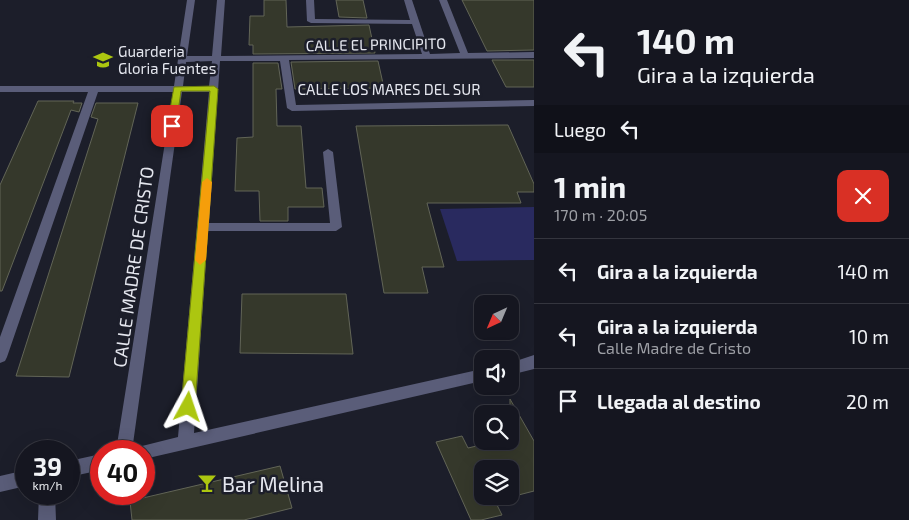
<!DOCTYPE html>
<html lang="es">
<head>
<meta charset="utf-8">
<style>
	body { margin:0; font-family:"Exo 2",sans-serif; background:#22232d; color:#f1f3f6; height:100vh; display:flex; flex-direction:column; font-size:19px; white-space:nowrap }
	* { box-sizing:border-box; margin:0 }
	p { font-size:16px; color:#9d9fa5 }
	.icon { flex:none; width:28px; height:28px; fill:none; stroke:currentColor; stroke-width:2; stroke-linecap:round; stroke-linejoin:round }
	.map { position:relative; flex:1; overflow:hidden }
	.panel { display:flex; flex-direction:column; background:#151620; width:375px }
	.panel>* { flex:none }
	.hud { background:#151620; color:#f1f3f6; overflow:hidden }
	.needle { width:32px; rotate:224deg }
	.fabs { position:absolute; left:474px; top:295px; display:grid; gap:10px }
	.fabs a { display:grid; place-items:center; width:45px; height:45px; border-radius:10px; background:#151620; box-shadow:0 5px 20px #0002,0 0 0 1px #34353e; font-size:25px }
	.speed { position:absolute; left:15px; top:440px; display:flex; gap:10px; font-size:25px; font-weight:700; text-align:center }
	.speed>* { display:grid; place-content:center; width:65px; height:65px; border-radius:50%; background:#151620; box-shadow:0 5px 20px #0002,0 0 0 1px #34353e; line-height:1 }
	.speed small { font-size:12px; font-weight:400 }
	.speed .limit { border:8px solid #d22; background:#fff; color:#111 }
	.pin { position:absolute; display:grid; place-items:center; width:42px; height:42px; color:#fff; margin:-21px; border-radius:10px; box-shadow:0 2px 8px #0006 }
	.me { position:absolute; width:55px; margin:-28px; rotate:5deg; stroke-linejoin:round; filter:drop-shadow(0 0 4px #0008) }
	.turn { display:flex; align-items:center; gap:18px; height:105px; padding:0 20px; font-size:22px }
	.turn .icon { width:65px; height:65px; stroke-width:2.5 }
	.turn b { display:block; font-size:35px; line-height:42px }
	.then { display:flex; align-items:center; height:48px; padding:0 20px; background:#0003; gap:10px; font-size:19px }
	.round { display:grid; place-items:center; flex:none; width:52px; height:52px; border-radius:10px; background:#22232d }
	.summary { display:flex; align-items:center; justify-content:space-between; height:85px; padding:0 20px }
	h1 { font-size:30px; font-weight:700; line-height:38px }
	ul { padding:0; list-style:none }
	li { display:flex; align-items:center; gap:15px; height:65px; padding:0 20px; border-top:1px solid #34353e }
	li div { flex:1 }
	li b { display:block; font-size:19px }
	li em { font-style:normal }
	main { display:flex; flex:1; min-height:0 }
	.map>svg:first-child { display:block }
	.green { fill:#292a5f }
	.building { fill:#35382b; stroke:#626557; fill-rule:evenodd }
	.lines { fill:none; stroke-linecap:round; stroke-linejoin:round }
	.minor { fill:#5a5d79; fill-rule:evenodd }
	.route { fill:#acc610; stroke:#70810a }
	.slow { fill:#f59e0b }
	.labels { text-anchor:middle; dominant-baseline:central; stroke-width:5; stroke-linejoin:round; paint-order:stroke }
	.far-street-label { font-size:15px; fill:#e4e6ee; stroke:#1c1e2a }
	.far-poi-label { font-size:15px; fill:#e4e6ee; stroke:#1c1e2a; text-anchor:start }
	.street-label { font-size:18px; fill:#e4e6ee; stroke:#1c1e2a }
	.near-poi-label { font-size:21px; fill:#e4e6ee; stroke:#1c1e2a; text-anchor:start }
</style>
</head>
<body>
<main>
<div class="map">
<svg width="534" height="520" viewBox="0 0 534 520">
	<rect width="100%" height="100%" fill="#1c1e2a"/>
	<path class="green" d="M534 207V260L457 261 440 209Z"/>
	<path class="building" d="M264 0H286L287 27 369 25 375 53 253 54V45H249L250 16H264Z
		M336 0H363L367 18 339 17Z
		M462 0H534V50L487 51Z
		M492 60H534V87H506Z
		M378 61 384 88 295 89 291 62Z
		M253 63H278L282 89H276L277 126H301L306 188H322L324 207H288V221H260L259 191H235L237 138 253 137Z
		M38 101H74L73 103H82L79 112 71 110 2 291H0V185Z
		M96 103H138L69 377 16 376 98 119 91 117Z
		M508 125 534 184V192H517L521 203H427L444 267H422L428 293H384L356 126Z
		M242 294H346L353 354 240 353Z
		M510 399 534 441V491L495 501 502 515 481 520H471L436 442 462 436 468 448 498 441H510ZM482 469H510V496H482Z
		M280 466 292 508 244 520H132L130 501Z"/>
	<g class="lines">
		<path class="minor" d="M187 0H195L187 56H212L217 0H225L221 56 422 54 412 24 311 23 307 21 306 0H314L315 19 410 20 404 0H412L430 54 460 53 439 0H447L468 53 534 52V58L289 60 296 105 534 100V106L292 111 287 108 280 61H220L209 223H330L323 152 328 149 333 152 342 227 336 231H208L194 433 482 369V381L144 459V451H136L138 447 178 437 209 92H182L132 451H116L173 92H98L7 357 5 361 0 363V337L88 92H0V86H174ZM212 61 209 86H183L186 62Z
			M534 355V369L510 375V363Z
			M101 454V470L69 477V461Z
			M26 470V486L0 492V476Z
			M39 494H55L56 520H38Z"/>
	</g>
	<path class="route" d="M214 86 218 89 195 407 193 411 188 413 183 411 181 407 210 91H181L176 126 172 129 167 126 174 87Z"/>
	<path class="slow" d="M207 178 212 182 206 260 200 265 195 260 202 182Z"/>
	<defs>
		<g id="university-bare" transform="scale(1.5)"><path d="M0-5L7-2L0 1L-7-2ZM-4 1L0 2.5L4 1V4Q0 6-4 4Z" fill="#acc610" stroke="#1c1e2a" stroke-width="2.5" paint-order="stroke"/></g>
		<g id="bar-bare" transform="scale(1.5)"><path d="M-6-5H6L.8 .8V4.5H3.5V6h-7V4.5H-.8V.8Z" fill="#acc610" stroke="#1c1e2a" stroke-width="2.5" paint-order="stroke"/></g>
	</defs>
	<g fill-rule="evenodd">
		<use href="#university-bare" x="103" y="60"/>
		<use href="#bar-bare" x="207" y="483"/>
	</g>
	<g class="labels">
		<g class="far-street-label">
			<text transform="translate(376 44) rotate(-1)">CALLE EL PRINCIPITO</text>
			<text x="389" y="89">CALLE LOS MARES DEL SUR</text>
		</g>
		<g class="far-poi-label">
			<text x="118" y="51">Guarderia<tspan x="118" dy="17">Gloria Fuentes</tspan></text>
		</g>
		<g class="street-label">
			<text transform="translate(133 267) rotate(-82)">CALLE MADRE DE CRISTO</text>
		</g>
		<g class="near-poi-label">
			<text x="222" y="483">Bar Melina</text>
		</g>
	</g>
</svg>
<div class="fabs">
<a><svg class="needle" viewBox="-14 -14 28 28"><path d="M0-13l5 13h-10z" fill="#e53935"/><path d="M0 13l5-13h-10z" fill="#9d9fa5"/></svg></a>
<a><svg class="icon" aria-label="sound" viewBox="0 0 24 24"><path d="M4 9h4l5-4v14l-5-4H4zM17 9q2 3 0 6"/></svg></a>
<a><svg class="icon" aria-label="search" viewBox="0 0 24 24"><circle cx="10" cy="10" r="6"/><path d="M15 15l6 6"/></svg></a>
<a><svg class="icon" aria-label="layers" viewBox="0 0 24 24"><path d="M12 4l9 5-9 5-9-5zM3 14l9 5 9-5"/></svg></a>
</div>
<div class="speed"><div>39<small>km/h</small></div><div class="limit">40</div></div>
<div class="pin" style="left:172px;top:126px;background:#d93025"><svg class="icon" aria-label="arrive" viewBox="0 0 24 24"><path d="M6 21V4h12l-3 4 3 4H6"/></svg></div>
<svg class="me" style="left:188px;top:407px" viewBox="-20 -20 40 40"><path d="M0-17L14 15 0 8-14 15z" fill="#acc610" stroke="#fff" stroke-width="4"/></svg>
</div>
<section class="panel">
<div class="hud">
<div class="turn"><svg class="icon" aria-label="left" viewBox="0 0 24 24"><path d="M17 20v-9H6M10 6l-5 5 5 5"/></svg><div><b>140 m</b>Gira a la izquierda</div></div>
<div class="then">Luego<svg class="icon" aria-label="left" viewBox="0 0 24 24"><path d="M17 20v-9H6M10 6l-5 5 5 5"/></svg></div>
</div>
<div class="summary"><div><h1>1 min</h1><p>170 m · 20:05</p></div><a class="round" style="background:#d93025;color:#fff"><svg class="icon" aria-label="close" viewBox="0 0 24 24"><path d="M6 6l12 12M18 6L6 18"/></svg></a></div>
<ul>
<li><svg class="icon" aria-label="left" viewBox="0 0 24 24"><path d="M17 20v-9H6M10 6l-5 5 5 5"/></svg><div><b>Gira a la izquierda</b></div><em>140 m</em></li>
<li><svg class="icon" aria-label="left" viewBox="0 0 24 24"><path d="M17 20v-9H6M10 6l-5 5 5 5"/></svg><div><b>Gira a la izquierda</b><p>Calle Madre de Cristo</p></div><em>10 m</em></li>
<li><svg class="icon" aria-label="arrive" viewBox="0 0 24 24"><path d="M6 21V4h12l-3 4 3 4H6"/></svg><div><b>Llegada al destino</b></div><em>20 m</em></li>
</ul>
</section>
</main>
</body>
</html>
